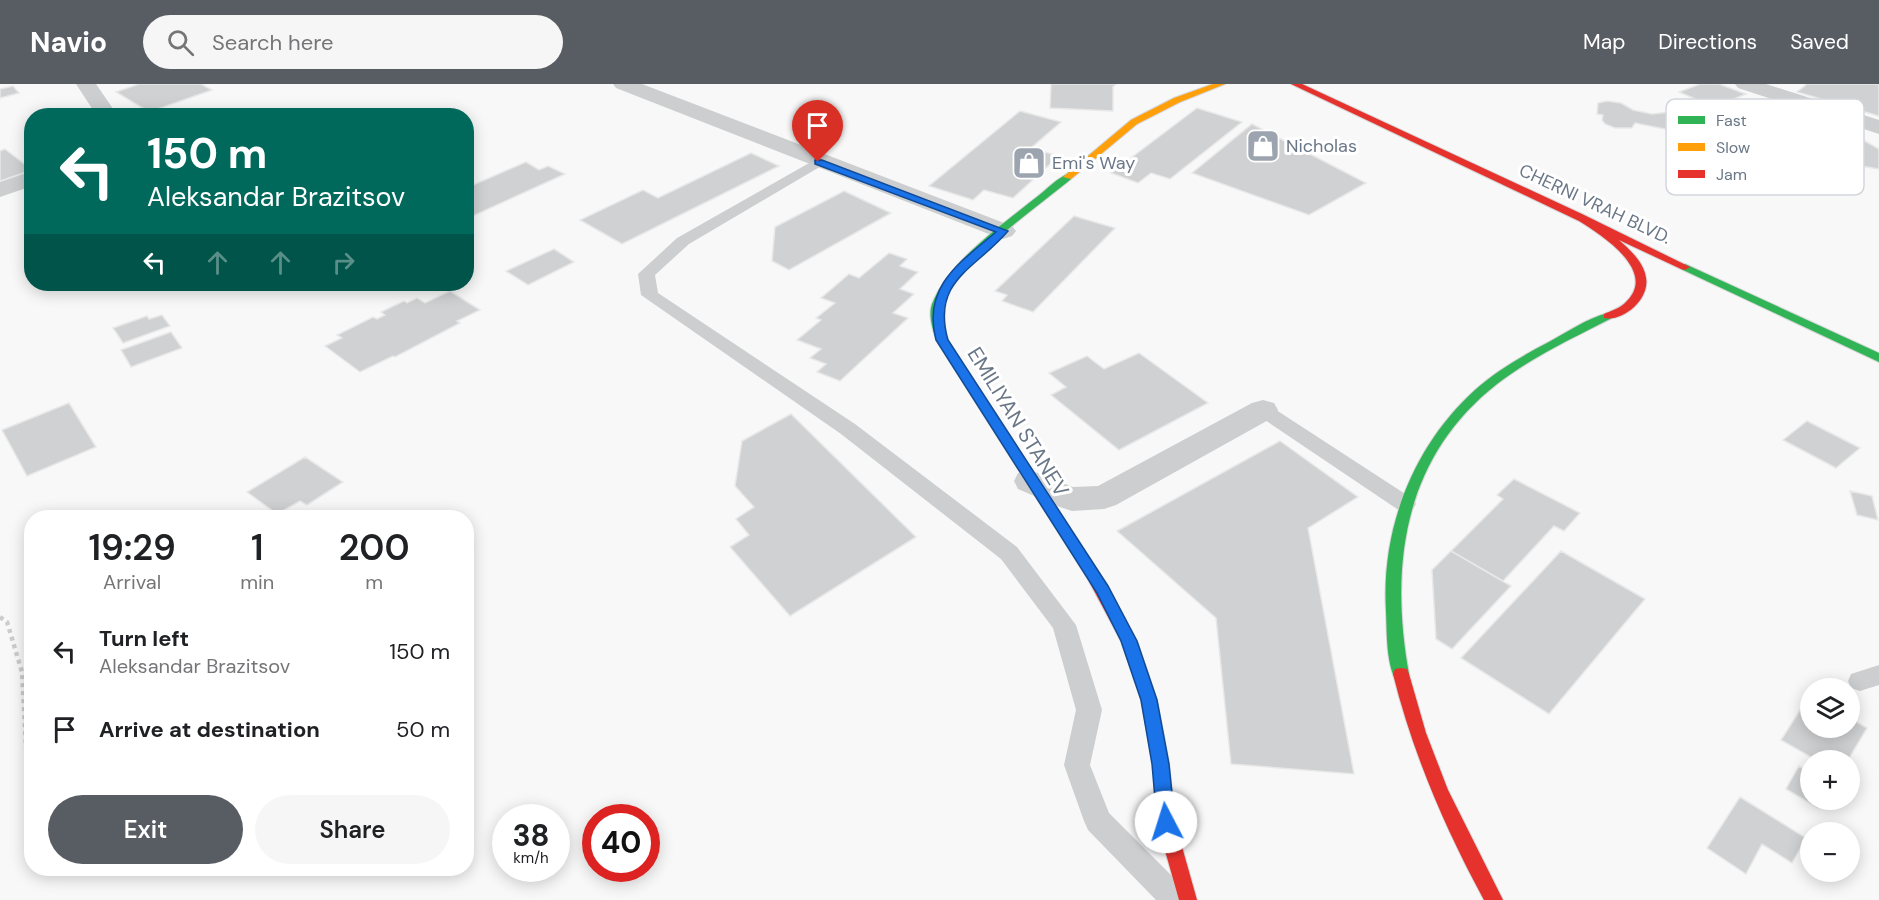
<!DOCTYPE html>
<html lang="en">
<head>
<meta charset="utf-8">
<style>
	body { margin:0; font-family:"DM Sans",sans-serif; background:#f6f6f6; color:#202124; height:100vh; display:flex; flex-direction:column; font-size:22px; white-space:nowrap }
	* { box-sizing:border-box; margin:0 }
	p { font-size:20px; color:#757577 }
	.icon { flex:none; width:33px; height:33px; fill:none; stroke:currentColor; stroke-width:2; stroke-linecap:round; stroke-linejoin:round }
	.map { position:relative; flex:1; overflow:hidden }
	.side { position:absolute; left:24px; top:426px; width:450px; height:366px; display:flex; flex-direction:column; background:#fff; border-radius:24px; box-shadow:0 3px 15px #0003 }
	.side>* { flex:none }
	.hud { position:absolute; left:24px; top:24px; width:450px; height:183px; border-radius:24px; box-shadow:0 3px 15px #0003; background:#00695c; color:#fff; overflow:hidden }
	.buttons { position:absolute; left:1800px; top:594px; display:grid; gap:12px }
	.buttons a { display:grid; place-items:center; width:60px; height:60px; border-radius:50%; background:#fff; box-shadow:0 3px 15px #0003; font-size:30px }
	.speed { position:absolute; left:492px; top:720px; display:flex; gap:12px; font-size:30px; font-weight:700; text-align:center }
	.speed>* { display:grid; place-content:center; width:78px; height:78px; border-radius:50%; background:#fff; box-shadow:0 3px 15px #0003; line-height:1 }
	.speed small { font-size:15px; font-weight:400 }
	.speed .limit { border:9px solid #d22; background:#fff; color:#111 }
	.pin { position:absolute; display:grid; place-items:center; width:51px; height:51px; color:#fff; margin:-62px -26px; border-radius:50% 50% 50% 0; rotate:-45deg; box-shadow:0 0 6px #0007 }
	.pin .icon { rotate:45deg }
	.me { position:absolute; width:66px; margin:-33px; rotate:355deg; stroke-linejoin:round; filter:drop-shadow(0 0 4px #0008) }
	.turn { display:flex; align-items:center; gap:21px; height:126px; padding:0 24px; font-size:27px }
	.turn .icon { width:78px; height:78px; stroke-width:2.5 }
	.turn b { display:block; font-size:42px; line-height:51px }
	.lanes { display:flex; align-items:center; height:57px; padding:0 24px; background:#0003; justify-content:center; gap:30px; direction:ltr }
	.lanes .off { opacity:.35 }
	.eta { display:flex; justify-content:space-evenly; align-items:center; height:102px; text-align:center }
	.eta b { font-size:36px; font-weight:600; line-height:42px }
	.primary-button { display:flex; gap:12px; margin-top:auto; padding:12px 24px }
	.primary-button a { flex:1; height:69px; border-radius:36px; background:#585c63; color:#fff; font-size:24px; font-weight:600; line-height:69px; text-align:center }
	.primary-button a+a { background:#f6f6f6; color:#202124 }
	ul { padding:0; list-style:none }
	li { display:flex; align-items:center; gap:18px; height:78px; padding:0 24px }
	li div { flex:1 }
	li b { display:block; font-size:22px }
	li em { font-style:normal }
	header { display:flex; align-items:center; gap:36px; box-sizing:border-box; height:84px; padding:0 30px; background:#585c63; color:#fff }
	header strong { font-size:28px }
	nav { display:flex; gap:33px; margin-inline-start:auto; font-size:21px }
	.search { width:420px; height:54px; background:#f6f6f6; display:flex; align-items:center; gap:15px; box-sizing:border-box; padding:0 21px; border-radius:33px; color:#757577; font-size:22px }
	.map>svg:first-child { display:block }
	.building { fill:#d0d1d2; stroke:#e8e8e8; stroke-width:1.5 }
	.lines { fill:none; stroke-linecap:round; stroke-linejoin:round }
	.fast-casing { stroke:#d5d6d7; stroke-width:2 }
	.slow-casing { stroke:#d5d6d7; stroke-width:2 }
	.jam-casing { stroke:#d5d6d7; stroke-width:2 }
	.path { stroke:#cbcccd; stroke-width:4.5; stroke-dasharray:4 4; stroke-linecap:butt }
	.lane { fill:#cdcecf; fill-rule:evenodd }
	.street { fill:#cdcecf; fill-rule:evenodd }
	.fast { fill:#30b455; fill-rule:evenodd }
	.slow { fill:#ff9f0a; fill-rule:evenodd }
	.jam { fill:#e5322d; fill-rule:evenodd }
	.route { fill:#1a73e8; stroke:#114b97; stroke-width:1.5 }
	.labels { text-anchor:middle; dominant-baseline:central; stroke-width:6; stroke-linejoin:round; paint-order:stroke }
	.far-poi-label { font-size:18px; fill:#6a7787; stroke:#fff; text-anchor:start }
	.far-street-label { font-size:18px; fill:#6a7787; stroke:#fff }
	.street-label { font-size:21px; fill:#6a7787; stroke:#fff }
	.key { fill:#fff; stroke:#d2d6db; stroke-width:1.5 }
	.key-label { font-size:16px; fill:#6a7787 }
</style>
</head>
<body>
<header>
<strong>Navio</strong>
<div class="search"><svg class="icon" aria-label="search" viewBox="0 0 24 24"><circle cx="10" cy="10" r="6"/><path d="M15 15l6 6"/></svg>Search here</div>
<nav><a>Map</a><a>Directions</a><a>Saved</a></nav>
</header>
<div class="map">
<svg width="1879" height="816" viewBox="0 0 1879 816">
	<rect width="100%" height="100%" fill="#f8f8f8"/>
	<path class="building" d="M139 0H201L212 6 149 28 116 8Z
		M1051 0H1116L1113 3V27L1050 24Z
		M1700 0H1719L1746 10 1714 23 1679 8Z
		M1807 0H1879V32L1797 8Z
		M13 2 19 9 0 14V5Z
		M1607 17 1621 19 1633 26 1652 30 1670 28 1694 38 1715 41V36L1719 34 1735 36 1742 41V60L1735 63 1726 62 1715 55 1635 39 1632 44H1615L1605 40 1602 36 1603 31 1597 30 1598 19Z
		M1197 24 1242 38 1170 95 1151 89 1138 99 1111 89Z
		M1020 27 1061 38 1031 64 1059 72 1013 114 984 106 973 116 929 102Z
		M1252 40 1366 99 1309 131 1192 89Z
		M1815 48 1865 57 1879 65V85L1861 82 1860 78 1833 73 1834 77 1792 69 1789 49 1803 52Z
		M5 65 32 86 0 97V67Z
		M751 69 779 82 622 160 580 136 643 106 658 114Z
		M526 78 539 86 548 82 565 90 466 135V104Z
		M844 107 891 129 789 186 772 177 775 143Z
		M1074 132 1115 144 1033 228 1002 217 1007 211 995 207Z
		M554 165 574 178 528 201 506 187Z
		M889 169 907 175 900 182 918 188 900 205 914 210 893 229 908 234 840 297 817 288 826 280 810 274 821 265 797 256 821 236 816 234 835 219 821 214 849 190 859 194Z
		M450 207 480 226 457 237 460 239 395 273 393 272 360 288 325 262 342 254 337 251 373 233 377 235 385 231 381 228 404 217 407 219 417 214 425 219Z
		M162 231 170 242 123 259 113 244 147 232 149 235Z
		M171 248 182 264 131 283 121 266Z
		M1139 269 1208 319 1119 366 1051 311 1066 303 1049 289 1087 272 1104 285Z
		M69 319 96 363 27 392 2 346Z
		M791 330 916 453 790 532 730 463 749 451 736 435 754 423 735 402 742 357Z
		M1807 337 1860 364 1836 384 1783 356Z
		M1280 357 1358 413 1308 444 1354 690 1231 680 1216 534 1117 447Z
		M305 373 343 398 307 421 300 417 277 430 247 408Z
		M1514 395 1580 429 1564 447 1554 442 1503 497 1451 467 1503 415 1497 411Z
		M1850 407 1872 412 1878 436 1857 431Z
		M1451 467 1511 502 1452 565 1436 555 1432 486Z
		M1561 467 1645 515 1549 630 1461 574Z
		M1809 612 1810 644H1850V634L1867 644 1848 676H1816L1781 656Z
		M1799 682 1810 689V716H1823L1818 724 1786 705Z
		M1740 713 1806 754 1792 779 1762 760 1746 790 1707 764Z"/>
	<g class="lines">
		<g class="fast-casing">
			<path id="fast" d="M1068 90 1071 91V95C1039 122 950 183 942 224 941 235 944 246 948 256L1096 484 1098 488 1096 492H1086L936 256C933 245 928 232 932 220 949 177 1003 140 1038 112 1047 105 1057 94 1068 90Z
				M1685 180 1879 269V278L1681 185 1680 183Z
				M1608 229 1614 232 1612 234C1573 254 1532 273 1497 300 1404 373 1389 480 1409 590L1407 595 1401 596 1395 595C1386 576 1387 548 1386 527 1381 445 1413 362 1475 306 1496 287 1522 272 1547 259 1566 249 1587 234 1608 229Z"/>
		</g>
		<g class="slow-casing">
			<path id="slow" d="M1213 0H1225L1180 18 1137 40 1071 95 1063 93 1131 36 1174 14Z"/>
		</g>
		<g class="jam-casing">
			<path id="jam" d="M1291 0H1302L1582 130 1690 183 1685 186 1681 185 1619 156C1630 166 1644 178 1646 194 1650 214 1624 238 1604 234V230C1611 227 1620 224 1625 219 1659 188 1603 152 1579 137Z
				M1091 483 1096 484 1137 557 1157 616 1169 679 1175 738 1197 816H1179L1157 738 1153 679 1141 616 1121 557 1084 488 1086 484Z
				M1401 584 1407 585 1409 590 1426 649 1448 706 1503 816H1484C1445 744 1413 670 1393 590L1395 585Z"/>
		</g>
		<path class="path" d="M0 533 7 538 22 588 27 680"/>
		<path class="lane" d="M818 74 823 75 825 78 823 81 689 160 655 191 658 209 855 340 1017 463 1076 541 1102 626 1090 681 1109 729 1186 806 1190 816H1156L1088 746 1084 737 1064 681 1076 626 1053 544 1001 475 841 350 641 211 638 190 677 154Z
			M1263 320 1270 322 1413 415 1416 420 1413 425 1405 427 1397 425 1256 330 1253 326 1256 322Z
			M1879 581V601L1860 607 1851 604 1848 597 1851 590Z"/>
		<path class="street" d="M76 0H96L118 32H97Z
			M613 0H642L1012 142 1016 147 1012 152 1003 155 994 152 616 4Z
			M1735 0H1766L1879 36V50L1738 4Z
			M32 87V102L0 113V98Z
			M1263 316 1274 319 1278 326 1274 333 1116 421 1104 425 1072 427 1060 423 1018 405 1014 397 1018 389 1030 386 1073 403 1098 402 1252 319Z"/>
		<use href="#fast" class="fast"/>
		<use href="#slow" class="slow"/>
		<use href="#jam" class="jam"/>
	</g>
	<path class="route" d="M815 76H822L1008 147C976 185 931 196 948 256L1108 502 1137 557 1157 616 1169 680 1175 738 1172 744 1166 746 1159 744 1157 738 1152 680 1141 616 1121 557 1097 509 936 256C922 203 959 179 996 148L815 80Z"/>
	<defs>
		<g id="shop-square" transform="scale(1.725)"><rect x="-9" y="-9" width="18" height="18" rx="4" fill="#9ca4af" stroke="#fff"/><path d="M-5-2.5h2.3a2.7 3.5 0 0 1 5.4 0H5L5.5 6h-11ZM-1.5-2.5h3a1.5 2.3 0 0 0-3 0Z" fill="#fff"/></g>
	</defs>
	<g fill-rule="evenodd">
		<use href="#shop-square" x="1263" y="62"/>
		<use href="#shop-square" x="1029" y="79"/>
	</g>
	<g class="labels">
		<g class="far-poi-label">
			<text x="1286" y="62">Nicholas</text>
			<text x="1052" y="79">Emi's Way</text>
		</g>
		<g class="far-street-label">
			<text transform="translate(1595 120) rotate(25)">CHERNI VRAH BLVD.</text>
		</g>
		<g class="street-label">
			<text transform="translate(1018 338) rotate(58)">EMILIYAN STANEV</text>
		</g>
	</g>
	<rect x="1666" y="15" width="198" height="96" rx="9" class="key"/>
	<rect x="1678" y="32" width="27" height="8" fill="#30b455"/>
	<rect x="1678" y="59" width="27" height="8" fill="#ff9f0a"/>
	<rect x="1678" y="86" width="27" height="8" fill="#e5322d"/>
	<g class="key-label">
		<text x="1716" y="42">Fast</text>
		<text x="1716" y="69">Slow</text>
		<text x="1716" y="96">Jam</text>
	</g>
</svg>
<div class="buttons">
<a><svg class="icon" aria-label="layers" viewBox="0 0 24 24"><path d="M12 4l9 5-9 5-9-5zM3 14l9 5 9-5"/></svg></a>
<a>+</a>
<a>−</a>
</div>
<div class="speed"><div>38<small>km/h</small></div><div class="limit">40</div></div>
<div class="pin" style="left:818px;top:78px;background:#d93025"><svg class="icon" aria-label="arrive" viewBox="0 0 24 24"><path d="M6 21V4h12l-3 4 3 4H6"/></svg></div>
<svg class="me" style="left:1166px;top:738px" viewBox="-20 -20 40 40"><circle r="19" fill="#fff"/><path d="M0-13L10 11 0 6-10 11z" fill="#1a73e8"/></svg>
<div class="hud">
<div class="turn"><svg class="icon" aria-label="left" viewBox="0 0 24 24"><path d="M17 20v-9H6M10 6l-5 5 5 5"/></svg><div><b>150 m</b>Aleksandar Brazitsov</div></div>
<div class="lanes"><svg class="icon" aria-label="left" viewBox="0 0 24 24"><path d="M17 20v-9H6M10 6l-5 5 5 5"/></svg><svg class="icon off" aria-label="ahead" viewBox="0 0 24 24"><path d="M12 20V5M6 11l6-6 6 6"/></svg><svg class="icon off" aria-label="ahead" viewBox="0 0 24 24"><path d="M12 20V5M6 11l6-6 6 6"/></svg><svg class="icon off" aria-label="right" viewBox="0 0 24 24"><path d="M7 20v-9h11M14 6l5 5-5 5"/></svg></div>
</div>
<section class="side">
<div class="eta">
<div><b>19:29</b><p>Arrival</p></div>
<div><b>1</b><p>min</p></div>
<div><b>200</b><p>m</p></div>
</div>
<ul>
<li><svg class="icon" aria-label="left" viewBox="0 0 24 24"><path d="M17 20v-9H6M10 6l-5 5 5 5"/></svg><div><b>Turn left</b><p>Aleksandar Brazitsov</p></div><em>150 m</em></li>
<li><svg class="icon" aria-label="arrive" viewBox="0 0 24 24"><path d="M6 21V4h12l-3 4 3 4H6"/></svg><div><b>Arrive at destination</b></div><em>50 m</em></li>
</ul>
<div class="primary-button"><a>Exit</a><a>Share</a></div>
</section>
</div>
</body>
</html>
